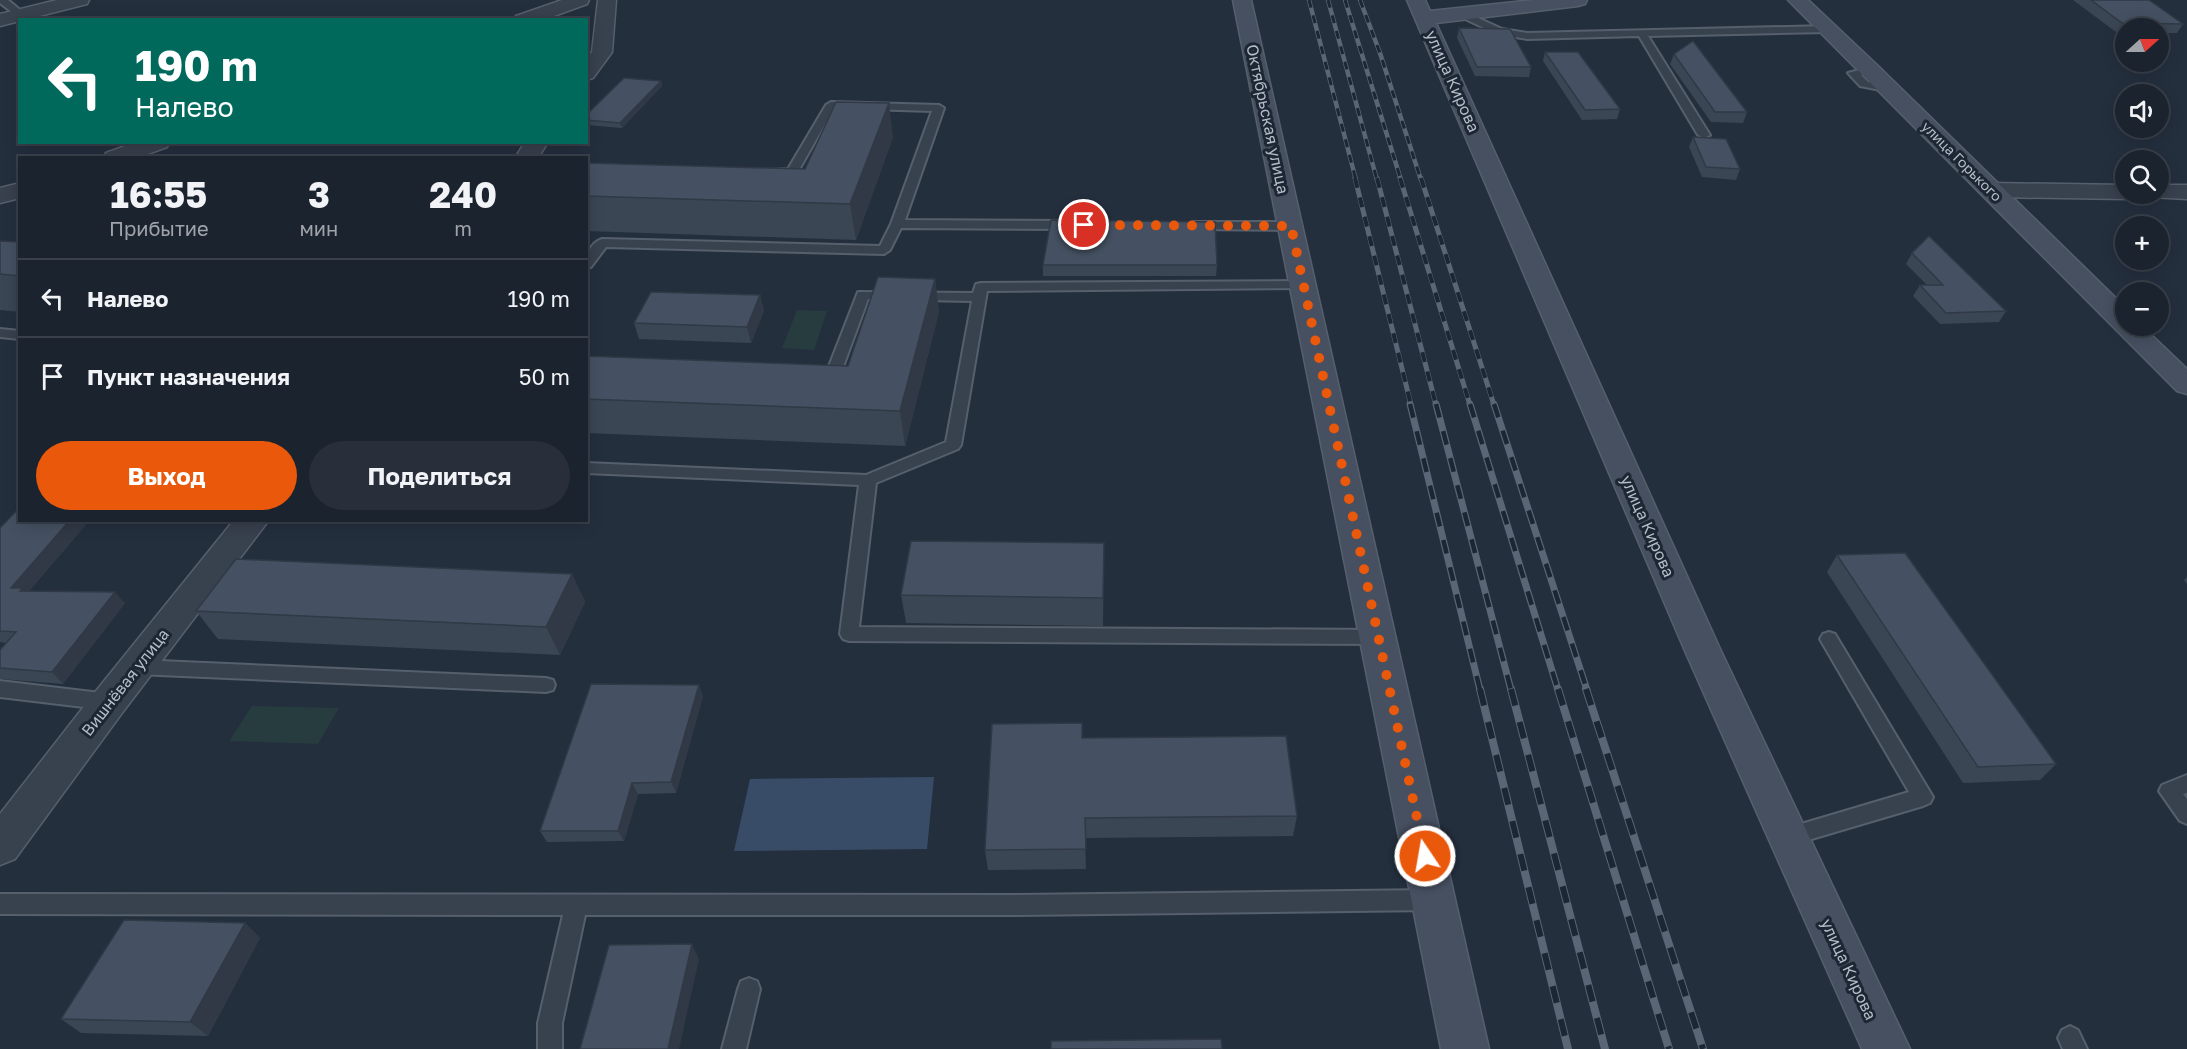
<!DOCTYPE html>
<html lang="ru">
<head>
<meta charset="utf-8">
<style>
	body { margin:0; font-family:"Golos Text",sans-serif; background:#282f3a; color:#f1f3f6; height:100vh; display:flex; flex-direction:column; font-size:22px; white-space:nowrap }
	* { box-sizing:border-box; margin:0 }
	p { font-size:20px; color:#a0a4aa }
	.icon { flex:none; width:33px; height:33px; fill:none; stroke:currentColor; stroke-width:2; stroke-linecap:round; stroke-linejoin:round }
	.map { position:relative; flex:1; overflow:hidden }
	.details { position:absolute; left:18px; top:156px; width:570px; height:366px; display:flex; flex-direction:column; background:#1b232e; border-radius:0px; box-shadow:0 3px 15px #0003,0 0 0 2px #39404a }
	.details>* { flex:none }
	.banner { position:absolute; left:18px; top:18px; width:570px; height:126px; border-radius:0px; box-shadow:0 3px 15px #0003,0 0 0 2px #39404a; background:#00695c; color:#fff; overflow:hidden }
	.needle { width:39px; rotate:69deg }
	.tools { position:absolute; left:2115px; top:18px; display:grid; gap:12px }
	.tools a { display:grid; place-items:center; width:54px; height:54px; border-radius:50%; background:#1b232e; box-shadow:0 3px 15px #0003,0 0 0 2px #39404a; font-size:30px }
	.pin { position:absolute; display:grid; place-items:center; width:51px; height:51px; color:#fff; margin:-26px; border:3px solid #fff; border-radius:50%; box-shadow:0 2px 6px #0007 }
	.me { position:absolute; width:66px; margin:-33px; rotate:348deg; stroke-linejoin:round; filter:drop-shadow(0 0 4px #0008) }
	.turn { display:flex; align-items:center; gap:21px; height:126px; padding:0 18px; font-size:27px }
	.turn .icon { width:78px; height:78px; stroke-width:2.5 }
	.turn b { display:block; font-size:42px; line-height:51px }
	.eta { display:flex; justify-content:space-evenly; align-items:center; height:102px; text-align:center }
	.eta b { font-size:36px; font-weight:700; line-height:42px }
	.primary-button { display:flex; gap:12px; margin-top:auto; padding:12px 18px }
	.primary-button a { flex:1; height:69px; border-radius:36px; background:#ea580c; color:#fff; font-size:24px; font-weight:700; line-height:69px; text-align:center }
	.primary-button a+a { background:#282f3a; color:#f1f3f6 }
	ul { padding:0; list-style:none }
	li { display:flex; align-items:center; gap:18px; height:78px; padding:0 18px; border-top:2px solid #39404a }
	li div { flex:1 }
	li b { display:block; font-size:22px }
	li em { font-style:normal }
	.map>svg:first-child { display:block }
	.green { fill:#263c3f }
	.water { fill:#394c67 }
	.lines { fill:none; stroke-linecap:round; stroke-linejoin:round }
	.lane-casing { stroke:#565f6c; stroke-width:4 }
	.street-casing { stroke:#565f6c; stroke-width:3 }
	.secondary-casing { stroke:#565f6c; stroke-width:3 }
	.lane { fill:#38414e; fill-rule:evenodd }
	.street { fill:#38414e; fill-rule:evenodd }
	.secondary { fill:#465061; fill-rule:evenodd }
	.rail-far3-casing { stroke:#5a6575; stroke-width:4.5 }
	.rail-far2-casing { stroke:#5a6575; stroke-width:5 }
	.rail-far1-casing { stroke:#5a6575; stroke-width:7 }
	.rail-casing { stroke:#5a6575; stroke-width:8 }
	.rail-far3 { stroke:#1d2633; stroke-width:3; stroke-dasharray:8; stroke-linecap:butt }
	.rail-far2 { stroke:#1d2633; stroke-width:4; stroke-dasharray:10; stroke-linecap:butt }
	.rail-far1 { stroke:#1d2633; stroke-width:4.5; stroke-dasharray:14; stroke-linecap:butt }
	.rail { stroke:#1d2633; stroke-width:6; stroke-dasharray:17; stroke-linecap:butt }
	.wall { fill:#3b4654 }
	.shaded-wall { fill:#303945 }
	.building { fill:#455162; stroke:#303945; stroke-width:1.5 }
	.route { stroke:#ea580c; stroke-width:10; stroke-dasharray:0 18 }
	.labels { text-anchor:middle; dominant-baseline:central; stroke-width:6; stroke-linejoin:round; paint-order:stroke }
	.far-street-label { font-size:14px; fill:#b4bcc9; stroke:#1d2633 }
	.street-label { font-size:16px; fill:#b4bcc9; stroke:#1d2633 }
</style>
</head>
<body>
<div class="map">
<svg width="2187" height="1049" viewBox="0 0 2187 1049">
	<rect width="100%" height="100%" fill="#242f3e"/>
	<path class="green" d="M797 310 827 311 814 350 782 348Z
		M252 706 339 708 318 744 229 741Z"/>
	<path class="water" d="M934 777 927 849 734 851 750 779Z"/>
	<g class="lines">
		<g class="lane-casing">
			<path id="lane" d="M0 0H8L25 14 17 16 0 3Z
				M1461 13H1467L1502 29 1527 33 1827 26 1832 29 1827 32 1648 36 1710 135 1704 138 1698 135 1639 36 1527 39 1497 34 1461 17Z
				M1871 67 1876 70 1875 72 1861 75 1868 82 1896 89V93L1860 86 1848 73Z
				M831 102 939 105 944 108 905 220 1073 221 1079 225 1073 229 901 228 890 250 884 254 606 247 591 267 586 268C586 256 590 243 602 239L880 246 891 224 932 111 834 108 796 175 770 174V170L788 169 826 105Z
				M1195 222H1291L1297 226 1291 230 1191 229 1189 226 1191 223Z
				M1304 281 1311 285 1309 288 987 291 961 445 958 449 876 483 859 627 1379 630 1385 632 1388 637 1385 642 1379 644 849 641 843 639 840 634 859 485 586 473V463L866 475 946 442 972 301 868 299 837 383 830 388 822 386 820 383 824 379 858 292 973 293 976 284 981 283Z
				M0 329 20 331V339L0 337Z
				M1829 632 1835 634 1933 797 1930 803 1923 806 1788 846 1781 844 1778 837 1781 830 1909 792 1820 639 1823 634Z
				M137 660 546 678 553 680 555 685 553 690 546 692 137 674 130 672 128 667 130 662Z
				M0 681 109 694 116 697 118 702 116 707 109 710 0 697Z
				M2187 775V793L2183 794 2187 799V824L2180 821 2159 791 2162 785Z
				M1433 890 1441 893 1444 900 1441 907 1433 910 1008 915H585L562 1023V1049H538V1023L563 915 0 914V894L1008 895Z
				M749 978 757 981 760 989 746 1049H722L738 989 741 981Z
				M2070 1026 2078 1030 2087 1049H2063L2058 1038 2062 1030Z"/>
		</g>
		<g class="street-casing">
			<path id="street" d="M57 0H89L87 4 0 26V14Z
				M562 0H589L587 4 543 20H514L516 16Z
				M598 0H616L612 52 593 78 586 80V59L592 52Z
				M136 142H170L167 147 137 158H103L106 153Z
				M525 142H548L538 158H515Z
				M20 183V198L0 203V188Z
				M1991 183 2126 185V194H2137L2134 197 2126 199 1991 197 1983 195 1979 190 1983 185Z
				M2158 185H2187V199L2150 197 2147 194H2158Z
				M234 520H269L122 713 15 859 0 865V814L96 691Z"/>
		</g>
		<g class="secondary-casing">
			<path id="secondary" d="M1233 0H1251L1489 1049H1441Z
				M1407 0H1425L1430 11 1534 0H1587L1585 4 1578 6 1436 23 1721 651 1910 1049H1862L1685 651Z
				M1788 0H1808L1878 66 2126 308V326H2142L2187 369V394L2177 391Z"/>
		</g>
		<use href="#lane" class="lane"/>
		<use href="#street" class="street"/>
		<use href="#secondary" class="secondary"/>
		<g class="rail-far3-casing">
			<path id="rail-far3" d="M1309 0 1356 180
				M1328 0 1377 180
				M1345 0 1401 180
				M1360 0 1380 53 1421 180"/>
		</g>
		<g class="rail-far2-casing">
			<path id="rail-far2" d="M1355 178 1411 405
				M1377 178 1436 405
				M1400 178 1470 405
				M1421 178 1494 405"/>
		</g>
		<g class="rail-far1-casing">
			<path id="rail-far1" d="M1410 404 1480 690
				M1436 404 1511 690
				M1470 404 1558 690
				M1494 404 1587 690"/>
		</g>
		<g class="rail-casing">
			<path id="rail" d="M1480 689 1568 1049
				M1511 689 1605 1049
				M1558 689 1669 1049
				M1586 689 1703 1049"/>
		</g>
		<use href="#rail-far3" class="rail-far3"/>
		<use href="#rail-far2" class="rail-far2"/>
		<use href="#rail-far1" class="rail-far1"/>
		<use href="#rail" class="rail"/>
	</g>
	<path class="wall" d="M2073 0H2149L2183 24 2177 33H2158V28H2126V32H2116Z
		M1459 28 1531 67 1529 77 1475 76 1457 38Z
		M1545 52 1620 109 1617 119 1582 120 1543 61Z
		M1674 54 1747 112 1743 123 1711 122 1670 64Z
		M661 81 662 86 622 128 586 125V115Z
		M893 137 856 240 586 231V163L805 169Z
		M1693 137 1740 169 1736 180 1702 177 1689 147Z
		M0 241 20 242V312L0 310Z
		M1912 253 2006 311 1999 322 1940 324 1913 296 1920 285H1927L1906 264Z
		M1043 265H1217L1216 276H1043Z
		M935 279 939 312 905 446 586 433V356L848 366Z
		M760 295 764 311 751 343 639 339 634 323Z
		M20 520H90L29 591 125 603 63 684 0 679V650L6 643 0 642V528Z
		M1104 543 1103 626 906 623 901 595Z
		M1837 555 2056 764 2040 780 1963 783 1827 572Z
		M572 574 585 602 560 655 218 639 196 611Z
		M2187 577V584L2184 580Z
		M703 696 676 793 638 794 624 841 547 842 540 831Z
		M1082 738 1297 816 1293 836 1085 838 1086 869 988 870 985 850Z
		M245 923 260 938 208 1036 81 1033 61 1019Z"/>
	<path class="shaded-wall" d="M661 81 662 86 622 128 620 123Z
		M889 103 893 137 856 240 850 204Z
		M935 279 939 312 905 446 900 411Z
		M760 295 764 311 751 343 747 327Z
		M70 520H90L27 593 11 588Z
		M572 574 585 602 560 655 546 627Z
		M115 592 125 603 63 684 52 672Z
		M699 685 703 696 676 793 671 782Z
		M632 783 638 794 624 841 618 831Z
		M245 923 260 938 208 1036 190 1022Z
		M692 944 699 959 679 1049H668Z"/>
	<path class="building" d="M2091 0H2149L2183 24 2122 23Z
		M1459 28 1510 29 1531 67H1477Z
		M1693 41 1747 112H1715L1674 54Z
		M1545 52H1578L1620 109 1585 110Z
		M624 78 661 81 620 123 586 120V115Z
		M836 102 889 103 850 204 586 196V163L805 169Z
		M1693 137 1726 139 1740 169 1706 167Z
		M1051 220 1215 222 1217 265H1043Z
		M1929 236 2006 311 1946 313 1920 285H1943L1912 253Z
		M0 241 20 242V276L0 274Z
		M878 277 935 279 900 411 586 399V356L848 366Z
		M651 292 760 295 747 327 634 323Z
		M20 507V520H70L11 588H23L20 591 115 592 52 672 0 668V650L16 632 0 631V528Z
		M911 541 1104 543 1103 598 901 595Z
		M1905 553 2056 764 1978 767 1837 555Z
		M236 559 572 574 546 627 196 611Z
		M591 684 699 685 671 782 632 783 618 831H540Z
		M1082 723V738L1286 736 1297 816 1085 818 1086 849 985 850 992 724Z
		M124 920 245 923 190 1022 61 1019Z
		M692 944 668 1049H580L609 945Z
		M1221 1039 1222 1049H1051V1041Z"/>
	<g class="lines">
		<path class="route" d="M1084 225 1291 226 1425 856"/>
	</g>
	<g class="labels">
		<g class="far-street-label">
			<text transform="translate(1962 161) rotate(45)">улица Горького</text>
		</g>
		<g class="street-label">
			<text transform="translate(1453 81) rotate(66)">улица Кирова</text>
			<text transform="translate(1268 119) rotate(78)">Октябрьская улица</text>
			<text transform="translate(1648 526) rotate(66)">улица Кирова</text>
			<text transform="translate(125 682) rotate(-52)">Вишнёвая улица</text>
			<text transform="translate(1849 969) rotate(65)">улица Кирова</text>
		</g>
	</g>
</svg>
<div class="tools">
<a><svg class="needle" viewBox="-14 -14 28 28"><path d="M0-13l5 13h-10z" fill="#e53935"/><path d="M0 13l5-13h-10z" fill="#a0a4aa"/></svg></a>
<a><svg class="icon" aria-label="sound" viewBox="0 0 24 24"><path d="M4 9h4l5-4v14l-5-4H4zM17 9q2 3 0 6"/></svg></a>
<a><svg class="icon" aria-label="search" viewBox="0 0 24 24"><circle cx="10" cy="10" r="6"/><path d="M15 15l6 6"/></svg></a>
<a>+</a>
<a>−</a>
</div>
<div class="pin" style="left:1084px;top:225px;background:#d93025"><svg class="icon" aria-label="arrive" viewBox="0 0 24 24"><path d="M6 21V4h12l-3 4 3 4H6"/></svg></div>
<svg class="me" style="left:1425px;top:856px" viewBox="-20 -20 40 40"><circle r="17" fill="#ea580c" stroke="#fff" stroke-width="3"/><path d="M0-11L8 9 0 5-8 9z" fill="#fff"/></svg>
<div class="banner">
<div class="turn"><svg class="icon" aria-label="left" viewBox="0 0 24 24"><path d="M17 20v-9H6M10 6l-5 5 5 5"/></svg><div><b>190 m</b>Налево</div></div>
</div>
<section class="details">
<div class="eta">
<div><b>16:55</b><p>Прибытие</p></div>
<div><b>3</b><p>мин</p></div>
<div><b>240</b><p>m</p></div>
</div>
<ul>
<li><svg class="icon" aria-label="left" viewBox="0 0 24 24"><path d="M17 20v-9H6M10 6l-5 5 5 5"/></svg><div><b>Налево</b></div><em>190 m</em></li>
<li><svg class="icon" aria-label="arrive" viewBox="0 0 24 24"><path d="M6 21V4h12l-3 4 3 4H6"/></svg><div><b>Пункт назначения</b></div><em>50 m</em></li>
</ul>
<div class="primary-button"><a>Выход</a><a>Поделиться</a></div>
</section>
</div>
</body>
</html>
